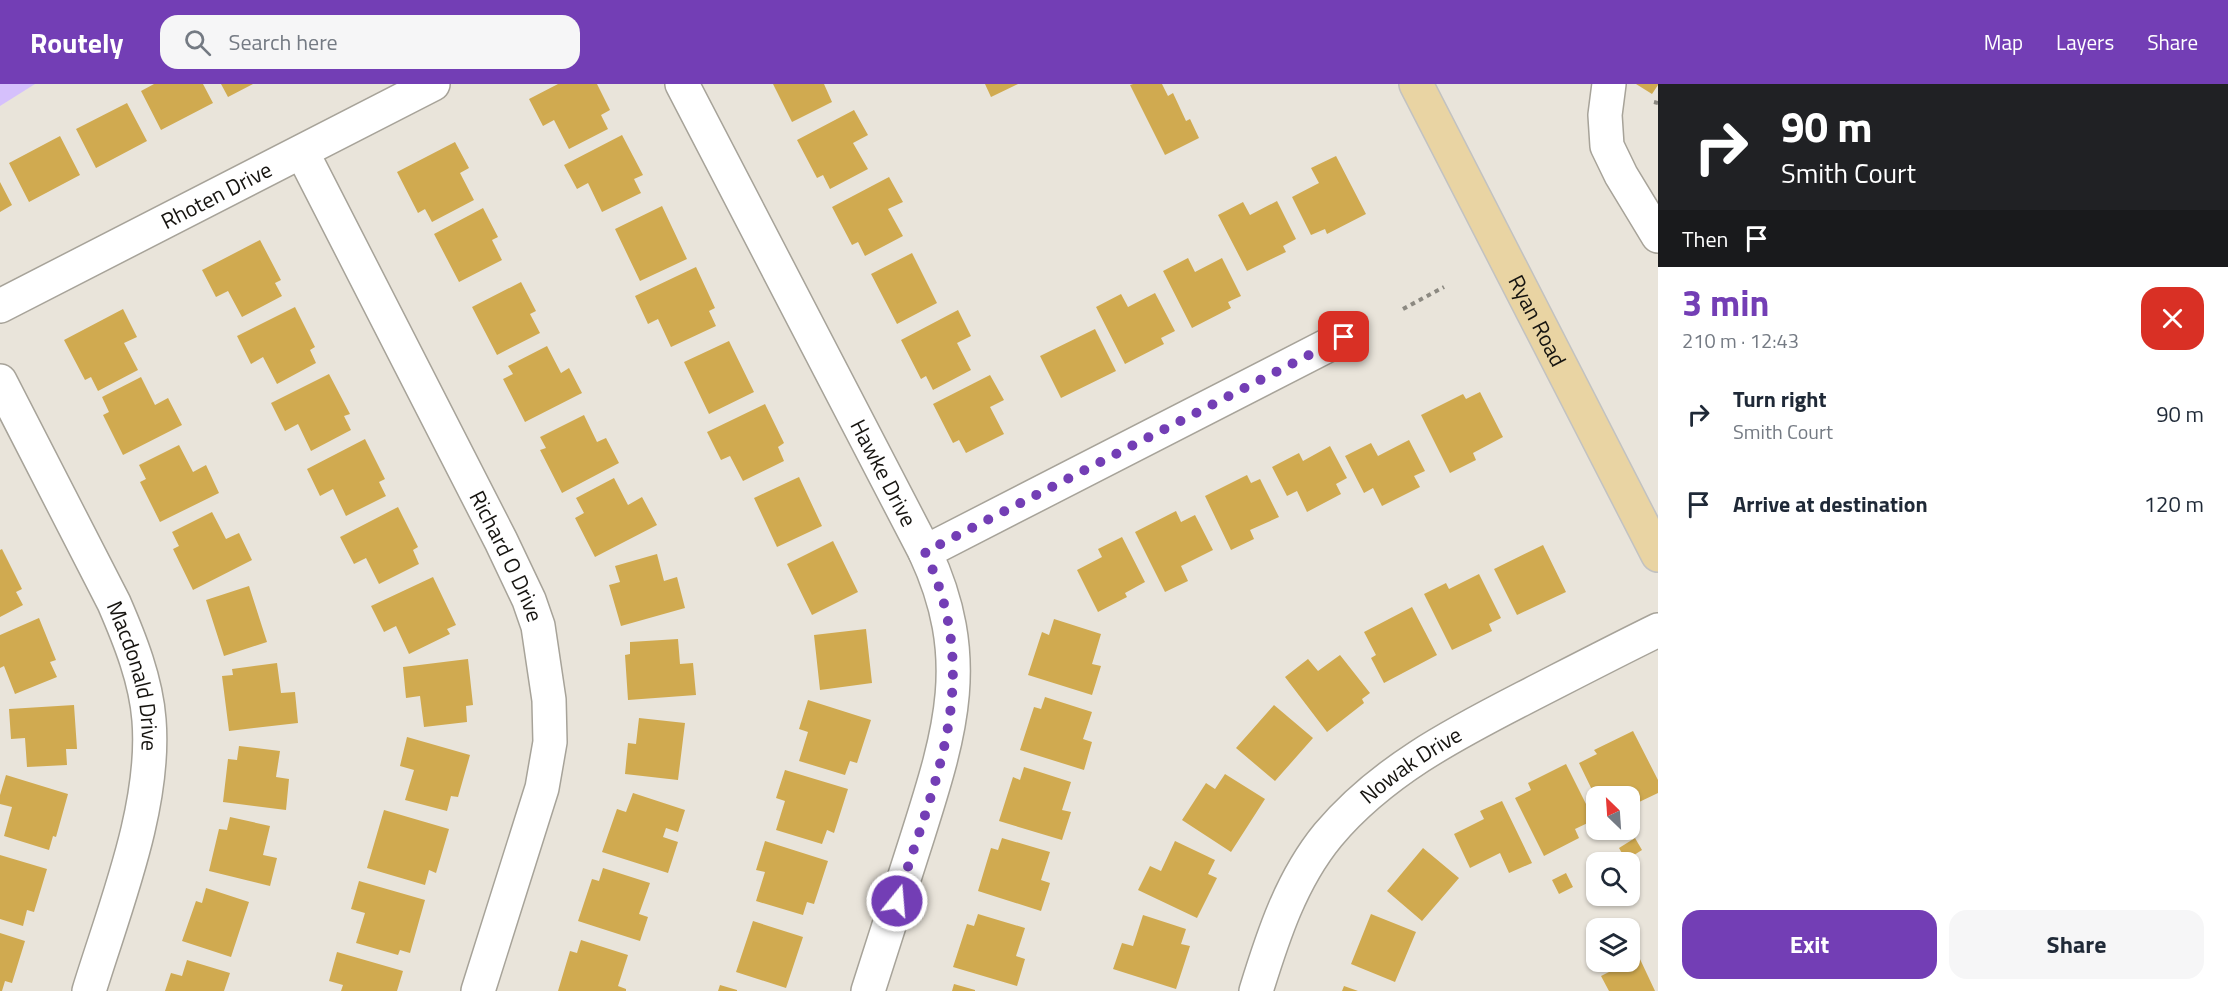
<!DOCTYPE html>
<html lang="en">
<head>
<meta charset="utf-8">
<style>
	body { margin:0; font-family:"Titillium Web",sans-serif; background:#f6f6f7; color:#1f2937; height:100vh; display:flex; flex-direction:column; font-size:22px; white-space:nowrap }
	* { box-sizing:border-box; margin:0 }
	p { font-size:20px; color:#747a83 }
	.icon { flex:none; width:33px; height:33px; fill:none; stroke:currentColor; stroke-width:2; stroke-linecap:round; stroke-linejoin:round }
	.map { position:relative; flex:1; overflow:hidden }
	.side { display:flex; flex-direction:column; background:#fff; width:570px }
	.side>* { flex:none }
	.hud { background:#202124; color:#fff; overflow:hidden }
	.needle { width:39px; rotate:335deg }
	.fabs { position:absolute; left:1586px; top:702px; display:grid; gap:12px }
	.fabs a { display:grid; place-items:center; width:54px; height:54px; border-radius:12px; background:#fff; box-shadow:0 2px 4px #0004; font-size:30px }
	.pin { position:absolute; display:grid; place-items:center; width:51px; height:51px; color:#fff; margin:-26px; border-radius:12px; box-shadow:0 3px 9px #0006 }
	.me { position:absolute; width:66px; margin:-33px; rotate:17deg; stroke-linejoin:round; filter:drop-shadow(0 0 4px #0008) }
	.turn { display:flex; align-items:center; gap:21px; height:126px; padding:0 24px; font-size:27px }
	.turn .icon { width:78px; height:78px; stroke-width:2.5 }
	.turn b { display:block; font-size:42px; line-height:51px }
	.then { display:flex; align-items:center; height:57px; padding:0 24px; background:#0003; gap:12px; font-size:22px }
	.round { display:grid; place-items:center; flex:none; width:63px; height:63px; border-radius:18px; background:#f6f6f7 }
	.overview { display:flex; align-items:center; justify-content:space-between; height:102px; padding:0 24px }
	h1 { font-size:36px; font-weight:700; line-height:45px; color:#733eb5 }
	.primary-button { display:flex; gap:12px; margin-top:auto; padding:12px 24px }
	.primary-button a { flex:1; height:69px; border-radius:18px; background:#733eb5; color:#fff; font-size:24px; font-weight:700; line-height:69px; text-align:center }
	.primary-button a+a { background:#f6f6f7; color:#1f2937 }
	ul { padding:0; list-style:none }
	li { display:flex; align-items:center; gap:18px; height:90px; padding:0 24px }
	li div { flex:1 }
	li b { display:block; font-size:22px }
	li em { font-style:normal }
	header { display:flex; align-items:center; gap:36px; box-sizing:border-box; height:84px; padding:0 30px; background:#733eb5; color:#fff }
	header strong { font-size:28px }
	nav { display:flex; gap:33px; margin-inline-start:auto; font-size:21px }
	.search { width:420px; height:54px; background:#f6f6f7; display:flex; align-items:center; gap:15px; box-sizing:border-box; padding:0 21px; border-radius:18px; color:#747a83; font-size:22px }
	main { display:flex; flex:1; min-height:0 }
	.map>svg:first-child { display:block }
	.green { fill:#d5c0fc }
	.building { fill:#d0aa50 }
	.lines { fill:none; stroke-linecap:round; stroke-linejoin:round }
	.minor-casing { stroke:#a7a399; stroke-width:36 }
	.major-casing { stroke:#c2c2c1; stroke-width:36 }
	.path { stroke:#8c8981; stroke-width:4; stroke-dasharray:4.5 4.5; stroke-linecap:butt }
	.minor { stroke:#fff; stroke-width:33 }
	.major { stroke:#e9d4a3; stroke-width:33 }
	.route { stroke:#733eb5; stroke-width:10; stroke-dasharray:0 18 }
	.labels { text-anchor:middle; dominant-baseline:central; stroke-width:4.5; stroke-linejoin:round; paint-order:stroke }
	.street-label { font-size:22px; fill:#161410; stroke:#fff }
</style>
</head>
<body>
<header>
<strong>Routely</strong>
<div class="search"><svg class="icon" aria-label="search" viewBox="0 0 24 24"><circle cx="10" cy="10" r="6"/><path d="M15 15l6 6"/></svg>Search here</div>
<nav><a>Map</a><a>Layers</a><a>Share</a></nav>
</header>
<main>
<div class="map">
<svg width="1658" height="907" viewBox="0 0 1658 907">
	<rect width="100%" height="100%" fill="#e9e4da"/>
	<path class="green" d="M0 0H35L0 22Z"/>
	<path class="building" d="M154 0H203L213 19 161 46 141 7Z
		M221 0H253L228 13Z
		M558 0H597L610 26 601 31 608 45 569 65 554 36 543 42 529 15Z
		M773 0H824L832 18 792 38Z
		M985 0H1018L991 13Z
		M1133 0H1162L1168 12 1173 9 1186 37 1190 35 1199 54 1165 71 1130 1Z
		M1636 0H1658V1L1652 10Z
		M127 19 147 57 96 84 76 45Z
		M854 26 868 51 853 59 868 85 830 105 823 91 817 94 797 56Z
		M622 51 643 91 634 95 641 109 602 128 588 99 577 105 564 81Z
		M60 52 80 91 29 118 9 79Z
		M455 58 469 84 460 89 474 116 432 138 425 125 418 129 397 88Z
		M1336 72 1366 130 1327 150 1325 145 1311 151 1292 113 1319 99 1311 84Z
		M889 93 903 118 888 125 903 152 865 172 858 158 852 161 832 123Z
		M0 98 12 121 0 128Z
		M1277 117 1296 155 1283 162 1286 168 1247 187 1218 131 1243 118 1250 131Z
		M662 122 687 175 640 197 615 145Z
		M483 124 498 153 492 156 502 176 459 198 434 150Z
		M260 156 281 196 275 199 282 212 242 233 228 207 216 213 202 186Z
		M912 169 937 219 897 240 871 190Z
		M1188 174 1195 188 1222 174 1241 212 1228 218 1231 224 1192 244 1163 187Z
		M696 183 715 224 709 227 716 242 671 263 658 235 648 240 635 212Z
		M521 198 536 227 530 230 540 249 497 271 472 223Z
		M1155 209 1175 247 1161 254 1164 260 1125 280 1096 223 1121 210 1128 223Z
		M295 223 315 263 310 266 316 279 277 300 263 273 251 280 237 252Z
		M123 225 137 253 124 259 138 286 98 307 91 293 85 296 64 256Z
		M958 226 971 252 957 259 971 286 933 306 926 292 921 295 901 256Z
		M1095 245 1116 287 1061 314 1040 272Z
		M729 257 754 308 709 330 684 278Z
		M547 262 561 289 569 284 582 309 525 338 503 295 513 290 508 282Z
		M329 290 350 330 344 332 351 346 311 367 298 340 285 347 271 319Z
		M990 291 1004 316 990 323 1004 350 966 369 959 356 953 359 933 320Z
		M141 293 155 321 168 314 182 341 123 371 103 331 109 328 102 313Z
		M1480 308 1503 353 1473 369 1476 376 1450 389 1421 331 1463 310 1466 315Z
		M765 320 784 359 778 363 784 377 743 397 730 372 721 376 707 348Z
		M584 331 597 358 606 354 619 379 562 409 540 366 546 364 540 353Z
		M365 355 385 395 379 398 386 412 346 432 333 405 320 412 307 385Z
		M1409 356 1425 387 1414 392 1420 403 1382 422 1373 404 1364 409 1345 372 1371 359 1378 372Z
		M179 361 193 388 206 381 219 409 160 438 140 398 146 395 139 381Z
		M1330 362 1347 394 1336 400 1341 410 1307 428 1297 407 1287 412 1272 383 1299 369 1303 377Z
		M1247 391 1251 399 1260 395 1279 433 1250 446 1254 455 1231 466 1205 412Z
		M799 393 822 442 777 463 754 414Z
		M614 394 628 421 642 413 657 441 595 473 575 434 584 429 576 414Z
		M398 423 418 463 413 466 419 480 379 500 366 474 354 480 340 453Z
		M1176 427 1181 438 1195 431 1213 466 1181 482 1188 497 1165 508 1135 448Z
		M212 428 226 455 239 449 252 476 193 506 173 465 179 462 172 448Z
		M1122 453 1145 498 1125 509 1127 513 1098 528 1077 486 1102 473 1098 465Z
		M833 457 858 508 812 531 787 480Z
		M1543 461 1566 508 1517 531 1494 485Z
		M2 465 22 505 16 508 23 521 0 533V466Z
		M657 470 664 497 677 493 685 524 621 542 609 501 620 498 615 482Z
		M1479 490 1501 534 1489 540 1492 547 1452 566 1424 510 1446 499 1449 505Z
		M433 493 456 541 447 545 450 550 409 570 396 542 384 548 371 522Z
		M249 502 267 558 224 572 206 516Z
		M1412 523 1437 571 1384 599 1371 574 1376 571 1364 548Z
		M39 534 56 576 50 578 57 593 15 610 4 582 0 584V551Z
		M1054 535 1101 550 1092 580 1101 582 1092 611 1028 591 1042 548 1049 551Z
		M866 545 872 599 820 606 814 551Z
		M678 555 680 580 693 579 696 611 628 616 625 571 630 570V558Z
		M1340 571 1370 609 1362 615 1364 619 1327 648 1285 593 1308 575 1318 587Z
		M468 575 473 621 466 622 467 638 424 643 420 612 406 614 403 583Z
		M277 579 281 609 295 608 298 639 229 647 222 592 233 591 232 585Z
		M1045 613 1092 628 1083 655 1092 658 1084 686 1020 666 1034 623 1041 625Z
		M808 616 871 636 857 679 850 677 845 691 799 677 808 648 799 645Z
		M74 621 77 665H66L67 681 27 683 25 654 11 655 9 625Z
		M1274 621 1313 654 1275 697 1236 664Z
		M639 634 685 639 678 696 625 690 628 659 636 660Z
		M1633 647 1658 696V709L1637 719 1631 707 1621 712H1595L1579 679 1597 670 1594 666Z
		M407 653 470 671 458 713 451 712 447 727 405 716 414 686 400 682Z
		M239 662 280 667 276 693 289 695 286 726 223 718 228 675 237 676Z
		M1566 680 1594 736 1575 745 1579 754 1544 772 1515 714 1531 706 1528 699Z
		M1024 683 1071 698 1062 726 1071 728 1062 756 999 737 1013 693 1020 696Z
		M785 686 848 705 834 749 827 746 822 760 776 746 785 717 776 714Z
		M1225 690 1265 715 1231 768 1182 736 1206 699 1215 705Z
		M6 691 68 710 56 753 53 752 49 766 4 752 12 723 0 720V711Z
		M633 709 685 726 678 748 666 744 663 753 678 758 668 789 602 768 617 725 626 728Z
		M1502 717 1532 779 1509 789 1500 769 1470 784 1454 750 1484 735 1480 727Z
		M384 726 449 745 436 789 429 786 425 801 367 784Z
		M230 733 270 742 263 771 277 774 270 802 209 787 219 745 227 746Z
		M1002 754 1050 768 1041 796 1050 799 1041 827 978 807 991 764 998 766Z
		M1635 754 1642 766 1626 776 1619 764Z
		M765 757 828 777 814 820 807 818 803 831 756 817 765 788 756 786Z
		M1175 757 1215 776 1208 790 1217 794 1197 834 1138 806 1150 782 1161 787Z
		M1423 764 1459 794 1422 837 1387 807Z
		M0 771 47 785 34 828 27 826 23 842 0 835Z
		M603 784 650 799 639 830 648 833 640 857 578 837 592 795 599 797Z
		M1566 789 1573 803 1559 810 1552 796Z
		M359 797 425 816 410 869 400 866 398 871 356 859 365 829 351 825Z
		M206 804 249 818 231 873 182 857 196 817 202 819Z
		M978 830 1025 844 1016 872 1025 875 1017 902 953 883 967 840 974 842Z
		M1371 830 1416 848 1395 898 1351 880Z
		M1143 831 1186 845 1181 860 1190 862 1176 905 1113 885 1122 859 1133 862Z
		M753 837 803 853 786 904 736 888Z
		M0 849 25 857 12 899 5 897 2 907H0Z
		M581 856 628 871 618 902 626 905V907H558L570 867 577 869Z
		M337 868 403 887 397 907H341L343 901 329 897Z
		M1639 873 1655 907H1609L1601 892Z
		M187 876 230 889 224 907H165L171 889 182 892Z
		M954 900 975 906V907H952Z
		M720 901 737 906V907H718Z
		M1344 902 1358 907H1342Z"/>
	<g class="lines">
		<g class="minor-casing">
			<g id="minor">
				<path id="s1" d="M682 0 925 468C974 573 951 647 918 751 901 803 885 855 868 907"/>
				<path d="M1609 0 1605 31 1607 62 1621 91 1658 152"/>
				<path id="s2" d="M302 68 501 457 529 516 538 542 549 616 550 658 542 704 478 907"/>
				<path id="s3" d="M0 222 433 0"/>
				<path id="s4" d="M0 297 114 519C130 556 146 596 149 636 156 723 114 825 89 907"/>
				<path d="M925 468 1344 253"/>
				<path id="s5" d="M1256 907C1273 852 1291 796 1328 751 1381 688 1452 651 1524 614 1569 591 1613 568 1658 546"/>
			</g>
		</g>
		<g class="major-casing">
			<g id="major">
				<path id="s6" d="M1416 0 1658 471"/>
			</g>
		</g>
		<path class="path" d="M1654 18 1658 19
			M1403 225 1444 203"/>
		<use href="#minor" class="minor"/>
		<use href="#major" class="major"/>
	</g>
	<g class="lines">
		<path class="route" d="M897 817C935 694 985 596 925 468L1344 253"/>
	</g>
	<g class="labels">
		<g class="street-label">
			<text stroke="none"><textPath href="#s3" startOffset="243">Rhoten Drive</textPath></text>
			<text stroke="none"><textPath href="#s6" startOffset="266">Ryan Road</textPath></text>
			<text stroke="none"><textPath href="#s1" startOffset="438">Hawke Drive</textPath></text>
			<text stroke="none"><textPath href="#s2" startOffset="453">Richard O Drive</textPath></text>
			<text stroke="none"><textPath href="#s4" startOffset="326">Macdonald Drive</textPath></text>
			<text stroke="none"><textPath href="#s5" startOffset="282">Nowak Drive</textPath></text>
		</g>
	</g>
</svg>
<div class="fabs">
<a><svg class="needle" viewBox="-14 -14 28 28"><path d="M0-13l5 13h-10z" fill="#e53935"/><path d="M0 13l5-13h-10z" fill="#747a83"/></svg></a>
<a><svg class="icon" aria-label="search" viewBox="0 0 24 24"><circle cx="10" cy="10" r="6"/><path d="M15 15l6 6"/></svg></a>
<a><svg class="icon" aria-label="layers" viewBox="0 0 24 24"><path d="M12 4l9 5-9 5-9-5zM3 14l9 5 9-5"/></svg></a>
</div>
<div class="pin" style="left:1344px;top:253px;background:#d93025"><svg class="icon" aria-label="arrive" viewBox="0 0 24 24"><path d="M6 21V4h12l-3 4 3 4H6"/></svg></div>
<svg class="me" style="left:897px;top:817px" viewBox="-20 -20 40 40"><circle r="17" fill="#733eb5" stroke="#fff" stroke-width="3"/><path d="M0-11L8 9 0 5-8 9z" fill="#fff"/></svg>
</div>
<section class="side">
<div class="hud">
<div class="turn"><svg class="icon" aria-label="right" viewBox="0 0 24 24"><path d="M7 20v-9h11M14 6l5 5-5 5"/></svg><div><b>90 m</b>Smith Court</div></div>
<div class="then">Then<svg class="icon" aria-label="arrive" viewBox="0 0 24 24"><path d="M6 21V4h12l-3 4 3 4H6"/></svg></div>
</div>
<div class="overview"><div><h1>3 min</h1><p>210 m · 12:43</p></div><a class="round" style="background:#d93025;color:#fff"><svg class="icon" aria-label="close" viewBox="0 0 24 24"><path d="M6 6l12 12M18 6L6 18"/></svg></a></div>
<ul>
<li><svg class="icon" aria-label="right" viewBox="0 0 24 24"><path d="M7 20v-9h11M14 6l5 5-5 5"/></svg><div><b>Turn right</b><p>Smith Court</p></div><em>90 m</em></li>
<li><svg class="icon" aria-label="arrive" viewBox="0 0 24 24"><path d="M6 21V4h12l-3 4 3 4H6"/></svg><div><b>Arrive at destination</b></div><em>120 m</em></li>
</ul>
<div class="primary-button"><a>Exit</a><a>Share</a></div>
</section>
</main>
</body>
</html>
